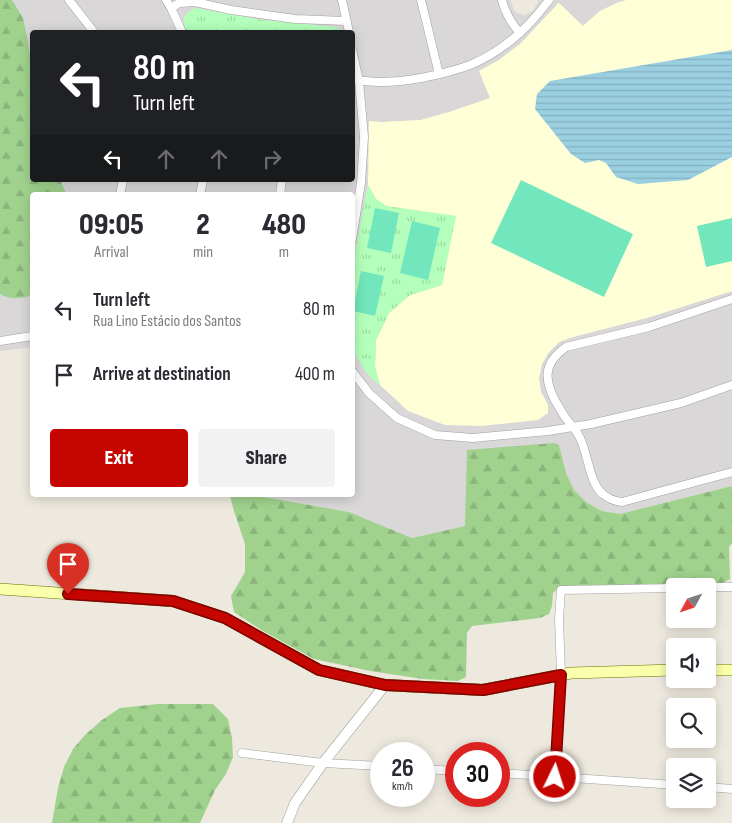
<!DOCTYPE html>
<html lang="en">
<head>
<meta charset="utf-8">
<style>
	body { margin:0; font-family:"Sofia Sans Condensed",sans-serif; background:#f2f2f3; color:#2b2b33; height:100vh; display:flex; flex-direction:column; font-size:19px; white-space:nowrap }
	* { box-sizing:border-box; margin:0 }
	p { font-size:16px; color:#7c7c81 }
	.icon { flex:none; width:28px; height:28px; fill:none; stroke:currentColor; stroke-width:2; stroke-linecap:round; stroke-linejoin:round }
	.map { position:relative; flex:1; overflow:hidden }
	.sheet { position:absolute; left:30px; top:192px; width:325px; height:305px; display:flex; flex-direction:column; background:#fff; border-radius:5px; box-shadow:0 2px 12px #0003 }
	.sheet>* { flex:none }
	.hud { position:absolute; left:30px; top:30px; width:325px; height:152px; border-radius:5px; box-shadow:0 2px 12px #0003; background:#202124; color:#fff; overflow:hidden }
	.needle { width:32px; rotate:230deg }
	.fabs { position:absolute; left:666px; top:578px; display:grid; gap:10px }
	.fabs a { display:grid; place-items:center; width:50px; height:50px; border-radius:5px; background:#fff; box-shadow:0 2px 12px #0003; font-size:25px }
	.speed { position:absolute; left:370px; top:742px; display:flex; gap:10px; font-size:25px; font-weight:700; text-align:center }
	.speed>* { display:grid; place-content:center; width:65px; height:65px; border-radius:50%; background:#fff; box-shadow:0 2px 12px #0003; line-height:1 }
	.speed small { font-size:12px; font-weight:400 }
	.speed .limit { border:8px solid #d22; background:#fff; color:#111 }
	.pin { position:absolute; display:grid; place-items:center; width:42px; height:42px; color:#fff; margin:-51px -21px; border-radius:50% 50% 50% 0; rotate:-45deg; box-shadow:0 0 5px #0007 }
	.pin .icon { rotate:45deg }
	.me { position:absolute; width:55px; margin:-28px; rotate:4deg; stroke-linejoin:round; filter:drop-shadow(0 0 4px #0008) }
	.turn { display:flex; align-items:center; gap:18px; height:105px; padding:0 20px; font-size:22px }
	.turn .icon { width:65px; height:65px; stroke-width:2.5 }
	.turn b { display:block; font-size:35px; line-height:42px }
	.lanes { display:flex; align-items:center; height:48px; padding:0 20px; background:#0003; justify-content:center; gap:25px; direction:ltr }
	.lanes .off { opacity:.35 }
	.eta { display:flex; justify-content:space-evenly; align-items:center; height:85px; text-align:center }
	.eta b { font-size:30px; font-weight:800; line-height:35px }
	.action { display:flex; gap:10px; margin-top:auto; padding:10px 20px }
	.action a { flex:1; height:58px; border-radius:5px; background:#c50500; color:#fff; font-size:20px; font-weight:800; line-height:58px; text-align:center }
	.action a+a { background:#f2f2f3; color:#2b2b33 }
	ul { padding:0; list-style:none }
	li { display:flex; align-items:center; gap:15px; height:65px; padding:0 20px }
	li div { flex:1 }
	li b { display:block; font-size:19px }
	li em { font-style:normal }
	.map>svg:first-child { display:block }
	.residential { fill:#d9d7d7; fill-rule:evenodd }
	.education { fill:#feffd6 }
	.forest { fill:url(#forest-firs) }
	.park { fill:url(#park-tufts) }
	.pitch { fill:#72e6bc }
	.water { fill:url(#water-rules) }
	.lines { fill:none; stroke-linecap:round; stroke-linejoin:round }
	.minor-casing { stroke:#a1a1a1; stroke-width:9 }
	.tertiary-casing { stroke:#a1a1a1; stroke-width:11 }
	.secondary-casing { stroke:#647300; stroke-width:12 }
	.minor { stroke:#fff; stroke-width:8 }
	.tertiary { stroke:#fff; stroke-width:10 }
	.secondary { stroke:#f9ffab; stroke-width:11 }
	.route-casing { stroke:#800300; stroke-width:12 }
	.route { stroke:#c50500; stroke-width:9 }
</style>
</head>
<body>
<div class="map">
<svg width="732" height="823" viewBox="0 0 732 823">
	<defs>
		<pattern id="forest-firs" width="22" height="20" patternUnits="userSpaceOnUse" patternTransform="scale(1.25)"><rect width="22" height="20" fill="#a0d28e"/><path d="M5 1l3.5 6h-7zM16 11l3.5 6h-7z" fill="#89b47a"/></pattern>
		<pattern id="park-tufts" width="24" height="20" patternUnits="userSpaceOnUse" patternTransform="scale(1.25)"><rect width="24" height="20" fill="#b4ffbc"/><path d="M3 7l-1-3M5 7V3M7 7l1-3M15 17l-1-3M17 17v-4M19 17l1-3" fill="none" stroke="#9adaa1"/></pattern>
		<pattern id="water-rules" width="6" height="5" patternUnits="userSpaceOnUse" patternTransform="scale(1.25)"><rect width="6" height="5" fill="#99cfe1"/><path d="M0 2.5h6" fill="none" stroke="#83b1c0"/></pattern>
	</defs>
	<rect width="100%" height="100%" fill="#eee9de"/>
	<path class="residential" d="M0 0H510L514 10 517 13 525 15 533 11 539 0H627L619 2 600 11 583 26 558 3 520 44 499 60 479 71 490 98 449 112 421 120 383 122H369L442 285 548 405 541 392 539 378 542 364 549 352 559 342 573 337 650 317 732 291V486L620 514 602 511 586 502 574 490 566 473 559 445 465 526 412 538 349 512 253 495H352V195H32V347L0 351ZM32 32H352V180H32Z"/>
	<path class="education" d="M627 0H732V291L650 317 573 337 559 342 549 352 542 364 539 378 541 392 548 405V413L538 420 482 426 445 425 408 411 380 385 375 367 376 340 389 313 410 295 442 285 456 216 386 206 376 199 368 185 369 121 383 122 421 120 449 112 490 98 479 71 499 60 520 44 559 3 583 26 600 11 619 2Z"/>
	<path class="forest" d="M0 0H12L23 18 27 37 30 54 32 99V180H60L67 195H32V295C22 299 10 300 0 294Z
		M554 443 559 445 566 473 574 490 586 502 602 511 620 514 732 486V543L729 547 730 579 723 583 559 587 553 593 552 606 549 614 540 618 472 626 467 633 466 677 458 681 423 679 370 671 314 659 263 631 234 612 231 596 245 572V544L233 508 230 495H253L349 512 412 538 465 526 467 450Z
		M158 704H213L228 719 232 738 233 757 226 774 215 790 200 823H52L58 788 64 767 73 749 85 735 102 720 120 708Z"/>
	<path class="park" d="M196 8 263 20 335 27 338 28 343 32H186C182 21 182 13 196 8Z
		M368 185 376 199 386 206 456 216 442 285 410 295 389 313 376 340 375 367 380 385C367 376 358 362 353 347V262Z"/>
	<path class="pitch" d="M521 180 633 234 604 297 491 243Z
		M375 208 399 213 391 253 367 248Z
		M732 218V261L706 267 697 226Z
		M412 221 440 228 428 280 400 273Z
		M361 271 384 276 375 316 353 311Z"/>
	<path class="water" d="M732 50V157L688 180 638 184 616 177 606 163 599 160 585 163 571 154 535 109 537 94 550 81Z"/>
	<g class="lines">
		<g class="minor-casing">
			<path id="minor" d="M69 0 94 32
				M166 0 171 8 182 32
				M342 0 349 32
				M421 0 439 74
				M502 0C505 12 512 24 520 33
				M171 8 179 3 195 2 231 10 295 19 346 21
				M352 50 359 81 364 137 361 183 352 240
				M352 79C375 84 399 82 421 78 437 75 454 71 470 65 502 52 529 27 549 0
				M120 195 123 180
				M200 195 203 180
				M280 195 282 180
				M732 299 649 327 566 347C542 364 544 381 557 404 560 408 562 413 565 417 570 424 575 428 579 436 588 451 589 485 604 495 609 499 615 501 622 502L732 472
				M0 341 32 336
				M352 371 369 393 397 418 435 435 473 438 548 431 591 424 681 403 732 385
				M708 587H732
				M242 753 323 763 381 766
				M424 769 456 771
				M499 773 675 785
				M555 777 561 675 559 619 561 590 675 588
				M708 787 732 789"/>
		</g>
		<g class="tertiary-casing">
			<path id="tertiary" d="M287 823 295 803 323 763 385 685"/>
		</g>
		<g class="secondary-casing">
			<path id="secondary" d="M0 589 173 601 225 618 319 670 385 685 483 690 571 673 675 670
				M708 670H732"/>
		</g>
		<use href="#minor" class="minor"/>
		<use href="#tertiary" class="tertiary"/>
		<use href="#secondary" class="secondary"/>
	</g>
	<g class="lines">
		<g class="route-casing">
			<path id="route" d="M68 594 173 601 225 618 319 670 385 685 483 690 561 675 555 777"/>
		</g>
		<use href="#route" class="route"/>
	</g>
</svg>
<div class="fabs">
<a><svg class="needle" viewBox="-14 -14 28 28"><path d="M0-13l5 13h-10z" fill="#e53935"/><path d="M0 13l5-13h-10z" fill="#7c7c81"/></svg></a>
<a><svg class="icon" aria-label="sound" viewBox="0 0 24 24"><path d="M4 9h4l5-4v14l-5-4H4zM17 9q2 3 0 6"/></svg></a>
<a><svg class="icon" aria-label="search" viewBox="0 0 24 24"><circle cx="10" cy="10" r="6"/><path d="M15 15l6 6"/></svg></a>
<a><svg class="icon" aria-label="layers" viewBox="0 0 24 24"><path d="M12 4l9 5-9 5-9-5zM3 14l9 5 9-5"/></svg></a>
</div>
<div class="speed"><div>26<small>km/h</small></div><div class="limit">30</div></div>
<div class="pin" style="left:68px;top:594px;background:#d93025"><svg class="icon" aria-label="arrive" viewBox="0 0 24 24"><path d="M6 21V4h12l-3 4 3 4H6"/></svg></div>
<svg class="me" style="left:555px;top:777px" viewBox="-20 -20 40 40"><circle r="17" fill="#c50500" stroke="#fff" stroke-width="3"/><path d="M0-11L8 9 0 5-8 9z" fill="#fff"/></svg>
<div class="hud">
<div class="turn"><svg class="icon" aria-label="left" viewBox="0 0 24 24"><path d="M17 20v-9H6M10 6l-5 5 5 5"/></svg><div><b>80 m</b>Turn left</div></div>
<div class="lanes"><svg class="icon" aria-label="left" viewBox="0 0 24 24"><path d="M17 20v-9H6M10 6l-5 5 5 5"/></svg><svg class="icon off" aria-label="ahead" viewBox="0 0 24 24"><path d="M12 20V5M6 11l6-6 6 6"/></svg><svg class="icon off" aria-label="ahead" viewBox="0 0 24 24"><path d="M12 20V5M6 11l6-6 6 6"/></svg><svg class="icon off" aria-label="right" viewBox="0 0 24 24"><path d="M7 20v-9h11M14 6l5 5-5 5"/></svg></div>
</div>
<section class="sheet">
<div class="eta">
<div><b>09:05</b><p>Arrival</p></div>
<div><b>2</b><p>min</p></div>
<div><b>480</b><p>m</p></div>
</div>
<ul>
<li><svg class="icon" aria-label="left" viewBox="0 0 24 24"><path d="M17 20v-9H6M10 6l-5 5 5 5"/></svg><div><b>Turn left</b><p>Rua Lino Estácio dos Santos</p></div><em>80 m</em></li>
<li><svg class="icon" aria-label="arrive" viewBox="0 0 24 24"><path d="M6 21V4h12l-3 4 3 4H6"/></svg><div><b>Arrive at destination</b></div><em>400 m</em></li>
</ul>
<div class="action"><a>Exit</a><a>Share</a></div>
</section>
</div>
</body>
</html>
